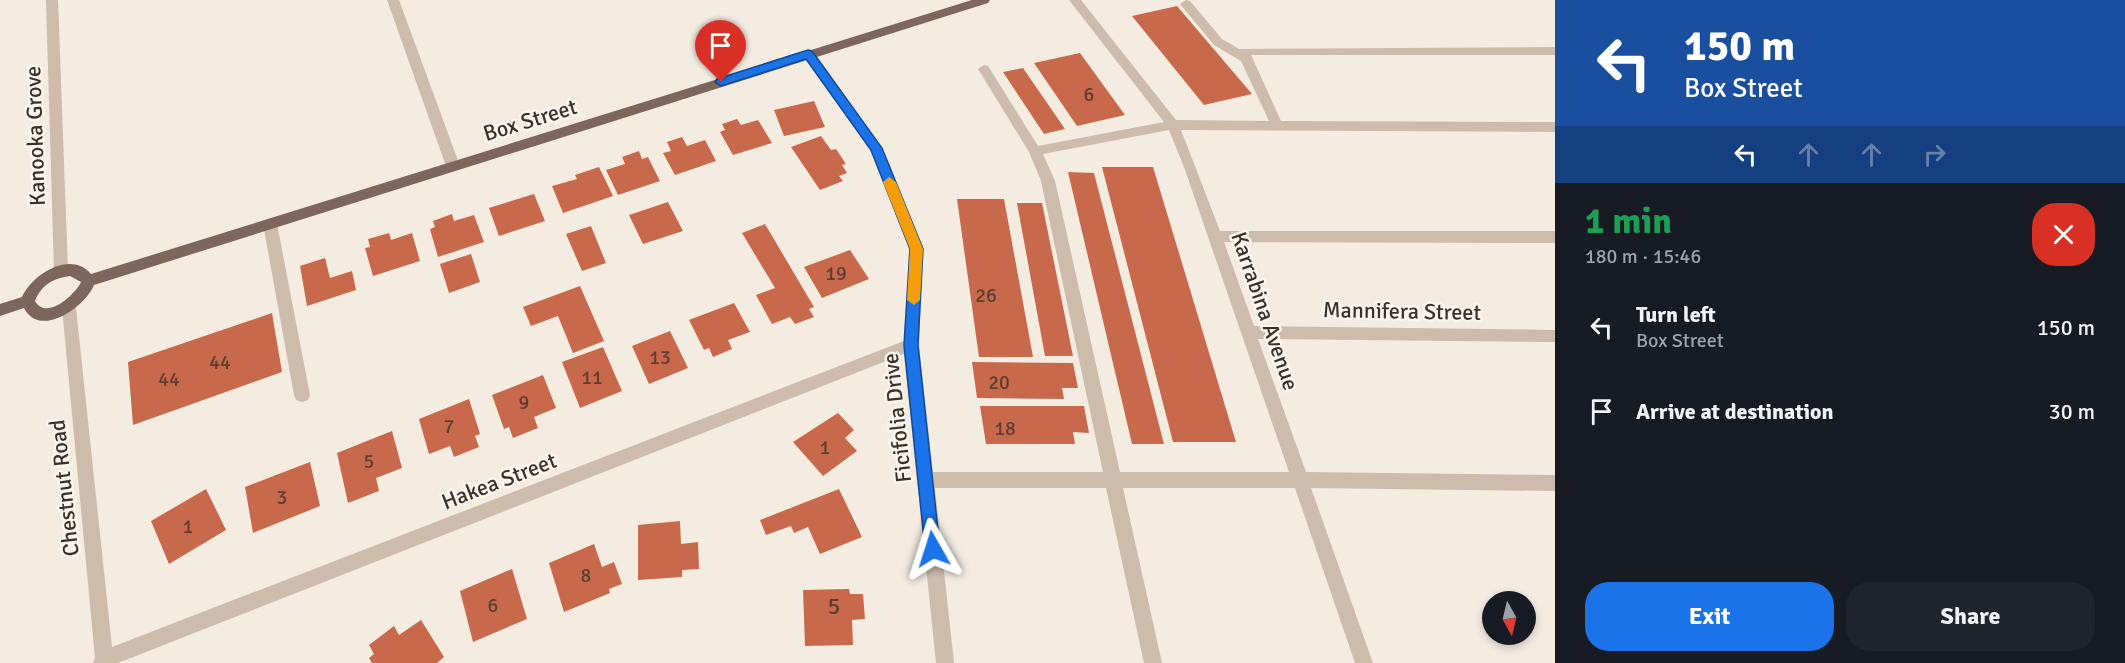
<!DOCTYPE html>
<html lang="en">
<head>
<meta charset="utf-8">
<style>
	body { margin:0; font-family:Signika,sans-serif; background:#20242c; color:#f1f3f6; height:100vh; display:flex; flex-direction:column; font-size:22px; white-space:nowrap }
	* { box-sizing:border-box; margin:0 }
	p { font-size:20px; color:#9ea1a6 }
	.icon { flex:none; width:33px; height:33px; fill:none; stroke:currentColor; stroke-width:2; stroke-linecap:round; stroke-linejoin:round }
	.map { position:relative; flex:1; overflow:hidden }
	.sheet { display:flex; flex-direction:column; background:#171b24; width:570px }
	.sheet>* { flex:none }
	.banner { background:#1a4fa0; color:#fff; overflow:hidden }
	.needle { width:39px; rotate:172deg }
	.tools { position:absolute; left:1482px; top:591px; display:grid; gap:12px }
	.tools a { display:grid; place-items:center; width:54px; height:54px; border-radius:50%; background:#171b24; box-shadow:0 3px 9px #0003; font-size:30px }
	.pin { position:absolute; display:grid; place-items:center; width:51px; height:51px; color:#fff; margin:-62px -26px; border-radius:50% 50% 50% 0; rotate:-45deg; box-shadow:0 0 6px #0007 }
	.pin .icon { rotate:45deg }
	.me { position:absolute; width:66px; margin:-33px; rotate:354deg; stroke-linejoin:round; filter:drop-shadow(0 0 4px #0008) }
	.turn { display:flex; align-items:center; gap:21px; height:126px; padding:0 30px; font-size:27px }
	.turn .icon { width:78px; height:78px; stroke-width:2.5 }
	.turn b { display:block; font-size:42px; line-height:51px }
	.lanes { display:flex; align-items:center; height:57px; padding:0 30px; background:#0003; justify-content:center; gap:30px; direction:ltr }
	.lanes .off { opacity:.35 }
	.round { display:grid; place-items:center; flex:none; width:63px; height:63px; border-radius:24px; background:#20242c }
	.headline { display:flex; align-items:center; justify-content:space-between; height:102px; padding:0 30px }
	h1 { font-size:36px; font-weight:800; line-height:45px; color:#1e9e55 }
	.cta { display:flex; gap:12px; margin-top:auto; padding:12px 30px }
	.cta a { flex:1; height:69px; border-radius:24px; background:#1a73e8; color:#fff; font-size:24px; font-weight:800; line-height:69px; text-align:center }
	.cta a+a { background:#20242c; color:#f1f3f6 }
	ul { padding:0; list-style:none }
	li { display:flex; align-items:center; gap:18px; height:84px; padding:0 30px }
	li div { flex:1 }
	li b { display:block; font-size:22px }
	li em { font-style:normal }
	main { display:flex; flex:1; min-height:0 }
	.map>svg:first-child { display:block }
	.building { fill:#c8694b }
	.lines { fill:none; stroke-linecap:round; stroke-linejoin:round }
	.minor { fill:#cdbbac; fill-rule:evenodd }
	.major { fill:#7d675c; fill-rule:evenodd }
	.route { fill:#1a73e8; stroke:#114b97; stroke-width:1.5 }
	.slow { fill:#f59e0b }
	.labels { text-anchor:middle; dominant-baseline:central; stroke-width:5; stroke-linejoin:round; paint-order:stroke }
	.number-label { font-size:20px; fill:#5e3e33 }
	.street-label { font-size:22px; fill:#3b302b; stroke:#fbf5ee }
	.near-number-label { font-size:24px; fill:#5e3e33 }
</style>
</head>
<body>
<main>
<div class="map">
<svg width="1555" height="663" viewBox="0 0 1555 663">
	<rect width="100%" height="100%" fill="#f4ebe1"/>
	<path class="building" d="M1177 6 1252 94 1204 105 1132 16Z
		M1080 53 1125 115 1077 126 1034 63Z
		M1023 68 1065 129 1044 134 1003 72Z
		M814 101 825 127 784 136 774 110Z
		M737 119 741 125 758 120 772 143 733 155 720 132 725 130 722 124Z
		M821 136 831 150 836 149 846 164 842 165 847 173 839 176 843 181 820 190 791 147Z
		M682 137 687 146 705 140 716 161 675 175 663 153 671 151 667 142Z
		M639 151 642 159 648 157 660 181 618 195 606 170 625 164 622 157Z
		M599 167 613 196 563 213 552 186 577 179 575 175Z
		M1102 167H1153L1236 442H1173Z
		M1068 172 1094 173 1164 444H1132Z
		M534 194 545 221 499 236 489 208Z
		M957 199H1004L1033 357H979Z
		M668 202 683 231 643 244 629 215Z
		M1017 203H1042L1073 356H1045Z
		M452 214 454 221 474 215 484 242 438 257 430 229 435 227 433 221Z
		M765 224 814 307 809 309 814 317 795 324 790 317 772 324 756 295 775 288 742 233Z
		M591 226 606 263 582 271 566 234Z
		M389 233 391 240 412 233 420 261 373 276 365 248 370 247 368 239Z
		M850 250 869 279 822 298 804 267Z
		M471 254 480 282 449 293 440 264Z
		M325 258 330 278 352 271 356 290 307 306 300 266Z
		M580 286 604 341 573 353 558 316 531 326 523 307Z
		M734 303 750 332 728 340 732 349 713 357 709 348 704 350 689 320Z
		M272 313 282 372 133 425 128 362Z
		M670 331 688 368 649 384 632 346Z
		M603 347 622 391 580 408 562 362Z
		M972 362 1073 363 1078 388H1062L1064 399 977 398Z
		M543 375 556 408 534 417 538 428 513 438 509 427 504 429 492 395Z
		M469 399 480 434 475 436 479 447 454 457 450 446 429 454 419 419Z
		M980 406H1084L1089 433 1073 432 1075 444H986Z
		M838 413 854 430 845 438 857 451 823 476 793 442Z
		M392 431 402 468 376 478 379 491 348 503 337 453Z
		M310 462 320 506 253 533 245 487Z
		M206 489 226 530 169 564 151 521Z
		M839 489 862 537 820 554 808 527 794 533 791 526 766 535 760 520Z
		M680 521 681 544 698 542 699 569 682 570V577L638 580V525Z
		M594 544 602 567 614 562 622 584 609 589 610 593 564 612 549 563Z
		M512 569 527 619 473 642 460 591Z
		M849 589 850 594H863L865 619 852 620 853 645 805 646 803 590Z
		M421 620 444 657 437 663H372L369 658 374 654 369 645 394 626 399 635Z"/>
	<g class="lines">
		<path class="minor" d="M46 0H58L68 271 66 275H56L54 271Z
			M387 0H399L460 166 458 169H448L446 166Z
			M1069 0H1081L1176 120 1269 121 1241 61 1214 45 1180 4 1186 0 1190 1 1222 39 1239 49 1555 47V55H1251L1281 121 1555 122V132L1181 130 1220 231H1555V243L1224 242 1254 326 1555 330V342L1258 339 1306 472 1555 475V491L1311 488 1373 663H1355L1295 488H1123L1162 663H1144L1106 488H935L954 663H936L904 354 118 663H93L95 658 62 308 64 304H74L76 308 112 647 904 341 909 249 870 150 804 57 802 54 808 50 812 51 882 148 923 249 919 345 933 472H1103L1041 181 1029 152 978 69 984 65 988 66 1038 146 1164 122ZM1169 130 1184 167 1289 472H1120L1055 181 1043 154Z
			M270 219 277 224 310 395 308 400 302 402 296 400 294 395 263 224Z"/>
		<path class="major" d="M972 0H990L988 3 94 285C85 307 40 339 24 308L0 316V304L22 297C32 274 71 250 91 274ZM70 276 81 282C75 295 46 321 35 301 41 285 54 278 70 276Z"/>
	</g>
	<path class="route" d="M808 50 812 51 882 148 923 249 918 345 940 549 938 554 933 556 927 554 925 549 904 345 910 249 871 150 806 59 721 86 715 82 717 79Z"/>
	<path class="slow" d="M889 177 896 182 923 249 920 300 914 305 907 300 910 249 883 182Z"/>
	<g class="labels">
		<g class="number-label">
			<text x="1089" y="94">6</text>
			<text x="836" y="273">19</text>
			<text x="986" y="295">26</text>
			<text x="660" y="357">13</text>
			<text x="220" y="362">44</text>
			<text x="592" y="377">11</text>
			<text x="169" y="379">44</text>
			<text x="999" y="382">20</text>
			<text x="524" y="402">9</text>
			<text x="449" y="426">7</text>
			<text x="1005" y="428">18</text>
			<text x="825" y="447">1</text>
			<text x="369" y="461">5</text>
			<text x="282" y="497">3</text>
			<text x="188" y="526">1</text>
			<text x="586" y="575">8</text>
			<text x="493" y="605">6</text>
		</g>
		<g class="street-label">
			<text transform="translate(530 120) rotate(-17)">Box Street</text>
			<text transform="translate(35 136) rotate(-92)">Kanooka Grove</text>
			<text transform="translate(1265 311) rotate(71)">Karrabina Avenue</text>
			<text transform="translate(1402 311) rotate(1)">Mannifera Street</text>
			<text transform="translate(897 418) rotate(-96)">Ficifolia Drive</text>
			<text transform="translate(499 481) rotate(-21)">Hakea Street</text>
			<text transform="translate(64 488) rotate(-96)">Chestnut Road</text>
		</g>
		<g class="near-number-label">
			<text x="834" y="606">5</text>
		</g>
	</g>
</svg>
<div class="tools">
<a><svg class="needle" viewBox="-14 -14 28 28"><path d="M0-13l5 13h-10z" fill="#e53935"/><path d="M0 13l5-13h-10z" fill="#9ea1a6"/></svg></a>
</div>
<div class="pin" style="left:721px;top:82px;background:#d93025"><svg class="icon" aria-label="arrive" viewBox="0 0 24 24"><path d="M6 21V4h12l-3 4 3 4H6"/></svg></div>
<svg class="me" style="left:933px;top:549px" viewBox="-20 -20 40 40"><path d="M0-17L14 15 0 8-14 15z" fill="#1a73e8" stroke="#fff" stroke-width="4"/></svg>
</div>
<section class="sheet">
<div class="banner">
<div class="turn"><svg class="icon" aria-label="left" viewBox="0 0 24 24"><path d="M17 20v-9H6M10 6l-5 5 5 5"/></svg><div><b>150 m</b>Box Street</div></div>
<div class="lanes"><svg class="icon" aria-label="left" viewBox="0 0 24 24"><path d="M17 20v-9H6M10 6l-5 5 5 5"/></svg><svg class="icon off" aria-label="ahead" viewBox="0 0 24 24"><path d="M12 20V5M6 11l6-6 6 6"/></svg><svg class="icon off" aria-label="ahead" viewBox="0 0 24 24"><path d="M12 20V5M6 11l6-6 6 6"/></svg><svg class="icon off" aria-label="right" viewBox="0 0 24 24"><path d="M7 20v-9h11M14 6l5 5-5 5"/></svg></div>
</div>
<div class="headline"><div><h1>1 min</h1><p>180 m · 15:46</p></div><a class="round" style="background:#d93025;color:#fff"><svg class="icon" aria-label="close" viewBox="0 0 24 24"><path d="M6 6l12 12M18 6L6 18"/></svg></a></div>
<ul>
<li><svg class="icon" aria-label="left" viewBox="0 0 24 24"><path d="M17 20v-9H6M10 6l-5 5 5 5"/></svg><div><b>Turn left</b><p>Box Street</p></div><em>150 m</em></li>
<li><svg class="icon" aria-label="arrive" viewBox="0 0 24 24"><path d="M6 21V4h12l-3 4 3 4H6"/></svg><div><b>Arrive at destination</b></div><em>30 m</em></li>
</ul>
<div class="cta"><a>Exit</a><a>Share</a></div>
</section>
</main>
</body>
</html>
